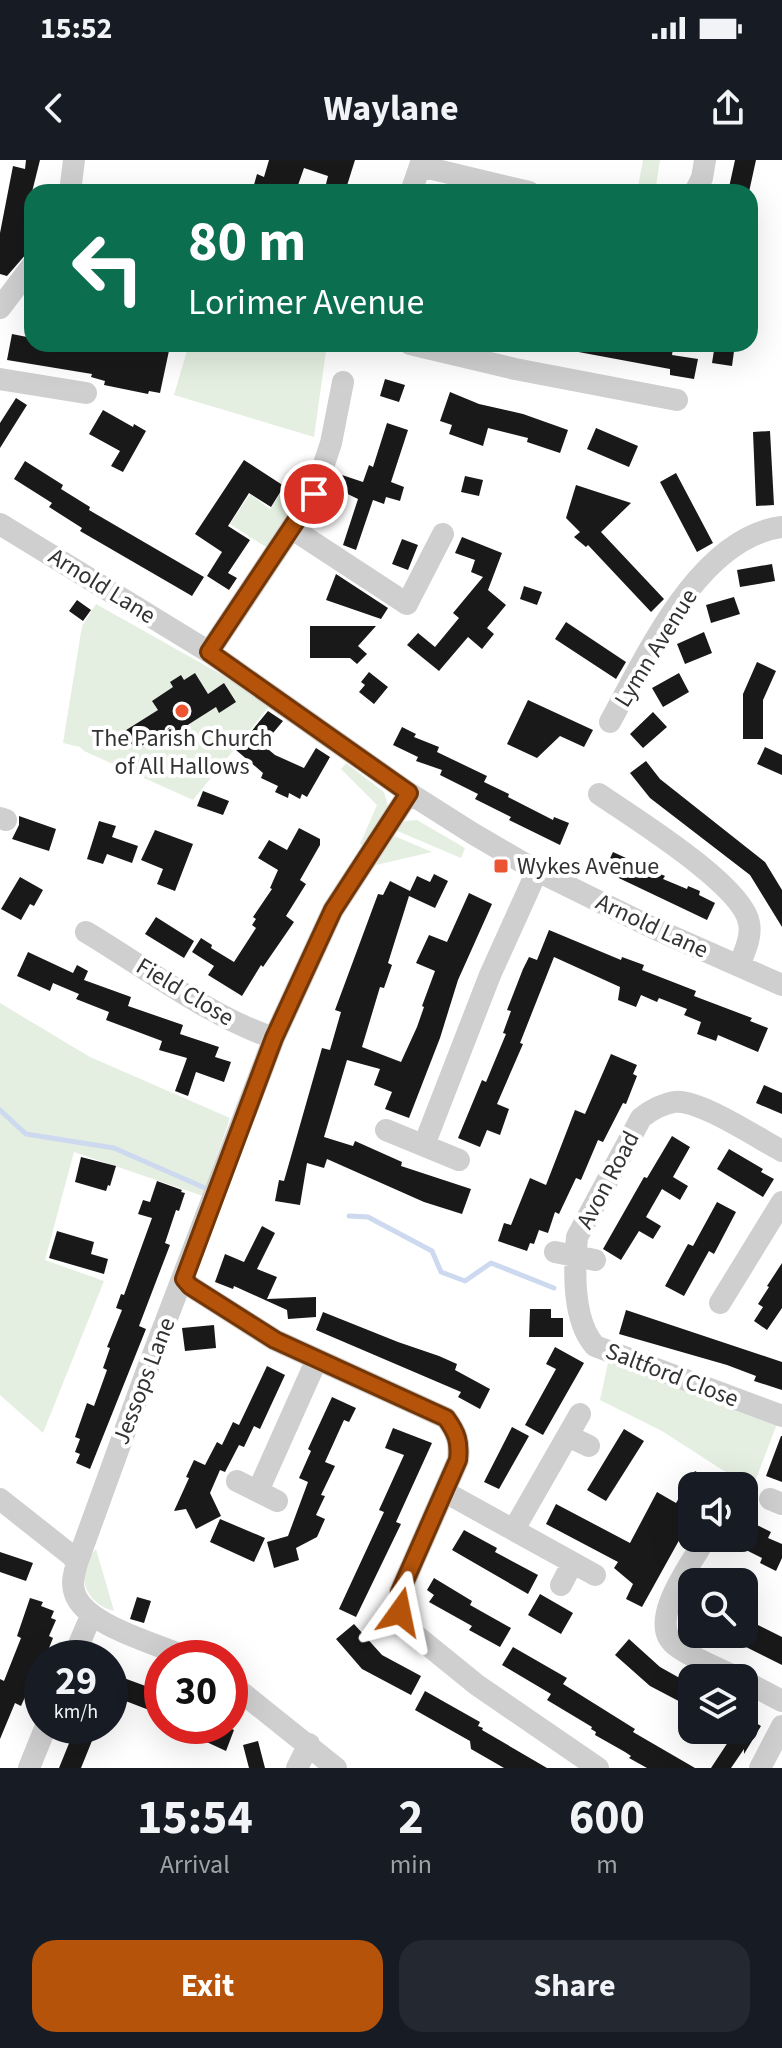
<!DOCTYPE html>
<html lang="en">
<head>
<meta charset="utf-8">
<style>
	body { margin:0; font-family:"Source Sans 3",sans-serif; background:#242831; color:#f1f3f6; height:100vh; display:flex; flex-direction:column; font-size:30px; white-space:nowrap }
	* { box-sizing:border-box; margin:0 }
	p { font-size:26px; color:#9ea1a6 }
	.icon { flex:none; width:44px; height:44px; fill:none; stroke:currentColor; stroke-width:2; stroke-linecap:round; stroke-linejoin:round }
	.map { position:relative; height:1608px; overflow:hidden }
	.panel { display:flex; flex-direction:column; background:#171b24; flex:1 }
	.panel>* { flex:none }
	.hud { position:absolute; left:24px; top:24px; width:734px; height:168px; border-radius:24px; box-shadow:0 8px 32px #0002; background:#0b6e4f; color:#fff; overflow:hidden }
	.buttons { position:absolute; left:678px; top:1312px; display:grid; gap:16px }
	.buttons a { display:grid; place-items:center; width:80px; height:80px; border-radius:16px; background:#171b24; box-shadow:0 8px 32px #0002; font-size:40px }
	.speed { position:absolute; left:24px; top:1480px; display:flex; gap:16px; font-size:40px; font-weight:700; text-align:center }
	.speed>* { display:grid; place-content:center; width:104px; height:104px; border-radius:50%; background:#171b24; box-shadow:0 8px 32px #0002; line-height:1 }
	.speed small { font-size:20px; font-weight:400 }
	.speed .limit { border:12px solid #d22; background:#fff; color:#111 }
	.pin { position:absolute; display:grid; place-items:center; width:68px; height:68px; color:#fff; margin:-34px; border:4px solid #fff; border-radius:50%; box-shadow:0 2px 8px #0007 }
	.me { position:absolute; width:88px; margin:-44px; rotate:12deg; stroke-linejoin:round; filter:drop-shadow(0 0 6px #0008) }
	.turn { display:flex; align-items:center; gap:28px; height:168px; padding:0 32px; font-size:36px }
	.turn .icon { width:104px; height:104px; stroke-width:2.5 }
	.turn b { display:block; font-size:56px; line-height:68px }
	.eta { display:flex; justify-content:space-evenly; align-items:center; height:136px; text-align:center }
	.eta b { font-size:48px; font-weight:700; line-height:56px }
	.action { display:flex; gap:16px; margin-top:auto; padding:16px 32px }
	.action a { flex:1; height:92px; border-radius:24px; background:#b45309; color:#fff; font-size:32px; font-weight:700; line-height:92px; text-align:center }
	.action a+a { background:#242831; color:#f1f3f6 }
	.status { display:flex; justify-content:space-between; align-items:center; height:56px; padding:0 40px; background:#171b24; direction:ltr }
	.status svg { height:22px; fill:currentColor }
	header { display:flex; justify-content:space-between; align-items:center; height:104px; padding:0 32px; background:#171b24; font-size:36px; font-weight:700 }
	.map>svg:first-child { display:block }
	.green { fill:#e4efe1 }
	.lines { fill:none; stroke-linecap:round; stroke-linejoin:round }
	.stream { stroke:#cdd9ef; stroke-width:5 }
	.building { fill:#191919 }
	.minor { stroke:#cfcfcf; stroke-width:22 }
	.route-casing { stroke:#753606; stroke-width:20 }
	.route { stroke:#b45309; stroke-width:14 }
	.poi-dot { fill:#eb5532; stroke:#fff; stroke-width:3 }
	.labels { text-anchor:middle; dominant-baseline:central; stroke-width:8; stroke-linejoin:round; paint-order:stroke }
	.street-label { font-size:24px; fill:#323232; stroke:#fff }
	.poi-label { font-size:24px; fill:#323232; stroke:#fff }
</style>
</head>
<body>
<div class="status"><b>15:52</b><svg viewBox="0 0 49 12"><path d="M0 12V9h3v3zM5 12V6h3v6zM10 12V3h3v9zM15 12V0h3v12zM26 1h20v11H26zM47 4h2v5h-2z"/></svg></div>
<header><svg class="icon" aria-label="back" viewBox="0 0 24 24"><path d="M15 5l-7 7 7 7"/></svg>Waylane<svg class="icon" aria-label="share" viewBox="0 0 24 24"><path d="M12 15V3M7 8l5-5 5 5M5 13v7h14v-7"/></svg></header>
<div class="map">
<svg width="782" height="1608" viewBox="0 0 782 1608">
	<rect width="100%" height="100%" fill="#fff"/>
	<path class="green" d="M643 0H660L655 32H637Z
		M189 184H327L314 277 174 235Z
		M283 330 296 347 269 389 230 364 250 334 270 349Z
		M96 444 272 543 193 640 84 591 80 587 63 583 82 466Z
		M346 603 384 632 388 646 364 686 360 684 377 645 341 609Z
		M417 660 465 688 461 698 395 670 405 661Z
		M392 675 432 692 376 705Z
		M0 843 90 897 230 958 203 1036 74 992 45 1100 104 1121 43 1273 0 1235Z
		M608 1203 777 1264 754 1324 724 1311 662 1271 600 1240Z
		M96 1389 114 1451C84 1443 74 1413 96 1389Z"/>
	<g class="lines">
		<path class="stream" d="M0 950 26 974 114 988 205 1028
			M349 1056 368 1057 432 1091 441 1112 465 1121 491 1103 554 1128"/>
	</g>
	<path class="building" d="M26 0H40L32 32V71L27 93 7 116 0 114V73L13 6 25 9Z
		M269 0H355L345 32H324L328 16 304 8 296 31 288 28 287 32H252L257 14 264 17Z
		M735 0H756L749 32H728Z
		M12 174 32 178V184H159L170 186 160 233 149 231 148 234 104 225 105 221 91 217 92 214 7 200Z
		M573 184H638L673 189 672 195 698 199 694 219 670 215V209L573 191Z
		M715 184H735L732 206 712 203Z
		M385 219 405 225 399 242 380 236Z
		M450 232 479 244 523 254 568 270 560 293 527 282 528 278 488 268 483 286 449 274 452 265 440 261Z
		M16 238 27 245 0 288V263Z
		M103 250 133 267 134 264 146 271 123 312 111 306 120 291 89 274Z
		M387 263 408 270 391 322 404 327 400 341 386 337 384 344 373 340 356 390 343 385 358 339 331 326 336 313 363 322 369 305 373 307Z
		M596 268 638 286 629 307 587 289Z
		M770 271 774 345 756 346 753 272Z
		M244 300 284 326 271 347 249 333 228 366 250 380 228 413 237 418 229 430 207 416 222 392 195 374Z
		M25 301 63 325 61 329 90 347 89 350 204 417 192 436 80 371 82 368 49 347 52 343 14 319Z
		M676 313 713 383 697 392 660 322Z
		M465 316 483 320 479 336 461 332Z
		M576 325 631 343 601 372 664 439 651 452 588 385 586 387 574 377 580 372 566 358Z
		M462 377 502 393 488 430 506 445 487 468 494 474 482 489 468 477 439 511 407 485 418 473 435 487 459 458 453 453 483 417 471 412 475 400 455 393Z
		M402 379 418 385 408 410 392 404Z
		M772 404 775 421 740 427 737 410Z
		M336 414 388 448 381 459 326 440Z
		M524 426 542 432 537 445 520 439Z
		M734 437 740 454 711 463 706 445Z
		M77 440 91 450 83 461 69 451Z
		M566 462 626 502 616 519 555 479Z
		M310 466H376L358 486 367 494 357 504 350 498H310Z
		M704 472 712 493 685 504 677 484Z
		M757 502 776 511 763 540V579H743V534Z
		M369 512 388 527 374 544 359 532 365 525 361 522Z
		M195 513 208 534 224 523 236 542 219 553 216 547 175 573 171 567 135 590 123 572 158 550 152 541 173 527 170 522 181 515 184 520Z
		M679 513 689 532 663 547 652 528Z
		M528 540 593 570 584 587 560 576 537 598 507 584Z
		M268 551 283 561 263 585 275 595 304 608 316 588 330 597 307 637 302 634 300 639 289 633 288 638 275 632 278 626 261 618 263 613 236 590Z
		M653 552 667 567 643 588 630 574Z
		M402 567 416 574 414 577 439 587 437 592 487 616 484 622 509 634 508 637 553 660 554 657 569 663 560 685 509 660 511 657 475 639 478 634 440 615 442 610 416 601 418 597 393 585Z
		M765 587 782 595V615L757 604Z
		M646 601 660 619 765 702 782 730V767L750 715 650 638 630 613Z
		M203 631 229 641 223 655 197 646Z
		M19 656 56 669 49 691 12 679 19 665Z
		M99 661 116 666 112 677 138 686 132 703 107 694 103 704 87 699Z
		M299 668 320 679V685L300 720 306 724 286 756 294 762 263 807 261 805 242 836 208 815 214 806 192 792 201 778 212 785 211 788 234 802 256 768 252 765 256 759 253 757 272 729 270 728 278 710 258 698 269 680 287 690Z
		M155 670 193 684 175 731 157 724 163 709 141 700Z
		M613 692 665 716 663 719 687 729 688 726 700 731 699 735 715 743 707 760 604 711Z
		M434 714 448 721 435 748 409 736 388 803 392 805 384 828 380 827 362 887 401 902 417 867 424 847 422 846 435 811 416 803 429 775 447 782 469 733 492 744 458 820 440 878 409 958 385 949 392 932 374 925 380 909 347 900 324 977 353 986 355 981 402 1002 401 1006 471 1029 462 1054 424 1042 327 999 324 1008 307 1003 300 1045 275 1041 279 1020 284 1021 322 888 330 890 341 852 335 850 378 734 383 735 390 721 410 731 417 716 430 722Z
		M20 717 43 730 34 746 30 744 21 760 1 749Z
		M156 757 194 781 184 798 145 774Z
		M549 770 621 800 622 797 644 805 642 810 696 831 694 836 752 858 750 861 768 868 758 892 718 875 716 881 697 874 701 862 684 855 687 849 659 838 657 842 641 835 636 847 618 840 620 827 554 797 520 883 523 884 497 944 509 949 500 975 487 970 480 987 458 978 482 920 486 922 506 874 503 873 511 851 507 850 523 809 529 797 537 800Z
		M28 792 73 813 77 805 88 811 84 820 131 837 128 846 183 865 180 874 219 887 215 897 231 902 224 922 196 912 188 936 175 931 187 898 159 890 162 881 106 860 109 852 76 839 79 834 53 823 50 831 17 816Z
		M611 894 637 905 633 914 637 916 626 944 623 943 603 982 598 980 581 1020 576 1018 559 1054 555 1052 548 1073 539 1070 534 1084 530 1083 527 1091 498 1081 504 1063 511 1065 530 1018 546 1025 575 950 585 954Z
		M764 925 782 933V954L756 943Z
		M672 976 690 987 673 1017 688 1026 680 1040 662 1029 646 1057 661 1066 653 1079 639 1071 621 1100 603 1089 644 1017 647 1018Z
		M729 989 763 1009 761 1012 774 1019 763 1037 717 1009Z
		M81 997 116 1006 110 1026 108 1025 106 1031 75 1022Z
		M157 1021 182 1030 181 1032 185 1033 179 1051 176 1050 165 1083 170 1085 139 1166 146 1169 90 1309 76 1303 80 1294 75 1292 80 1279 75 1277 87 1243 94 1246 107 1210 103 1208 110 1188 107 1187 122 1150 116 1148 121 1134 124 1135 152 1058 138 1054 143 1040 150 1042Z
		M717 1042 736 1052 714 1094 709 1091 684 1136 665 1126 688 1084 693 1086Z
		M262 1066 275 1073 257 1109 277 1117 267 1139 316 1137V1157L288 1159 287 1150 234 1126 233 1129 215 1122 225 1094 244 1102Z
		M57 1071 94 1082 91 1094 108 1099 104 1114 49 1098Z
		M782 1103V1148L767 1170 754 1161 763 1147 758 1144 769 1127 767 1126Z
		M530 1149H551V1158H563V1177H529Z
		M626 1150 782 1202V1230L754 1221 756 1216 727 1205 619 1174Z
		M323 1152 398 1182 439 1196 457 1204 455 1210 490 1229 480 1249 458 1237 461 1232 316 1170Z
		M214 1165 216 1188 185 1191 182 1168Z
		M555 1187 584 1203 543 1275 525 1265 556 1209 546 1204Z
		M267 1206 285 1215 260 1269 254 1266 244 1287 239 1285 225 1312 220 1310 210 1333 221 1356 196 1369 186 1349 174 1351 189 1318 186 1317 194 1300 205 1305 217 1282 222 1285 233 1262 239 1265Z
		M332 1237 356 1248 349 1262 344 1260 325 1302 335 1306 321 1335 325 1336 316 1355 325 1359 317 1377 296 1388 299 1400 274 1408 267 1382 288 1376 308 1322 299 1318 311 1291 308 1289Z
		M512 1267 529 1276 499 1329 484 1322Z
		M393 1268 432 1283 396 1362 401 1364 356 1457 339 1449 384 1352 379 1350 404 1295 385 1288Z
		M624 1269 644 1281 606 1341 587 1330Z
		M781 1276H782V1322L766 1316Z
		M695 1311 721 1326H692V1357L642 1447 626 1439 633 1424 614 1408 618 1402 546 1364 556 1344 630 1383 657 1332 676 1343Z
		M220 1359 265 1378 254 1402 210 1382Z
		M755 1364 771 1372 768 1378 782 1384V1398L776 1411 760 1403 762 1398 744 1389Z
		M464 1370 497 1388 495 1392 538 1415 528 1434 452 1390Z
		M0 1392 33 1403 26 1421 0 1412Z
		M434 1418 472 1441 470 1445 511 1468 500 1487 469 1470 472 1466 429 1442 434 1435 427 1430Z
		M540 1434 573 1453 561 1474 528 1455Z
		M137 1437 151 1441 144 1463 130 1459Z
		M30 1438 43 1442 41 1446 54 1451 51 1458 56 1460 49 1476 53 1478 45 1498H42V1510L38 1508 21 1546 15 1543 0 1579V1519L4 1521 21 1478 17 1476Z
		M744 1458 782 1477V1505L740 1484 744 1476Z
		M354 1464 382 1495 421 1516 411 1535 362 1509 336 1479Z
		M629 1479 660 1507 692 1525V1548L650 1526 615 1495Z
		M513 1487 567 1518 563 1524 635 1569 633 1572 695 1608H647L629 1598 631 1596 625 1592 595 1575 596 1572 591 1569 592 1567 547 1540 551 1534 502 1505Z
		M110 1513 162 1532V1555L110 1535Z
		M425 1531 480 1562 478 1566 483 1568 482 1570 547 1608H504L471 1589 470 1581 415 1550Z
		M744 1556 761 1566 744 1594V1589L731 1608H711L736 1570H744Z
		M76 1566H98L81 1608H59Z
		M172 1566H225L234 1570 226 1591Z
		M258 1581 265 1608H249L243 1585Z"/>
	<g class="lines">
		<path class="minor" d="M420 6 529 32
			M70 32 74 0
			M411 32 422 0
			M695 32 702 18 705 0
			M0 148 32 106
			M410 184 515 209 677 240
			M0 219 86 233
			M0 364 209 492 409 633 472 673 537 711 653 768 782 825
			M291 368 407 444 443 374
			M209 492 314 334 331 283 343 222
			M610 562C646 497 699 377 782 367
			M599 634C632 657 743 725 749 763 752 777 744 793 739 806
			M0 658 6 660
			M86 772C143 806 212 858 274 878
			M386 970 459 1000
			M424 985 490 815 537 711
			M782 991C759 979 698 938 674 942 661 944 651 950 641 958L577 1077C574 1110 572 1160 595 1186L782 1256
			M555 1092 595 1100
			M184 1119 190 1126 275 1180 446 1258C457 1273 460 1282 458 1300L400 1432V1452L408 1469 477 1525 598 1608
			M720 1143 782 1042
			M568 1276 589 1286
			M237 1321 277 1341
			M258 1331 317 1199
			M445 1332 595 1415
			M0 1339 72 1396 77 1403
			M770 1339 782 1344
			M516 1371 517 1364 580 1254
			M706 1378C692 1403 646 1461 675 1485 693 1499 718 1508 738 1518
			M561 1425 572 1404
			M73 1498 91 1456
			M188 1498C159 1484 86 1466 75 1434 71 1424 74 1414 77 1403L146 1213 274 878 333 750 409 633
			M744 1521 782 1541
			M230 1523 336 1608
			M29 1608 46 1566
			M297 1608 309 1584
			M760 1608 782 1566"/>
	</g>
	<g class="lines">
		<g class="route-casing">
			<path id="route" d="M314 334 209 492 409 633 333 750 274 878 184 1119 190 1126 275 1180 446 1258C457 1273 460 1282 458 1300L400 1432V1452"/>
		</g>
		<use href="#route" class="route"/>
	</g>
	<g class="poi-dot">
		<circle cx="182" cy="551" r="8"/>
		<rect x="493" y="698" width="16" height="16" rx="4"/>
	</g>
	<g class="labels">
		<g class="street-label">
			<text transform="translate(102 426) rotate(32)">Arnold Lane</text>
			<text transform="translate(656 488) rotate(-58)">Lymn Avenue</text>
			<text transform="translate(652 766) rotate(25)">Arnold Lane</text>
			<text transform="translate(185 832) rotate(31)">Field Close</text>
			<text transform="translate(608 1020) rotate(-62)">Avon Road</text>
			<text transform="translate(672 1215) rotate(21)">Saltford Close</text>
			<text transform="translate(144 1221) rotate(-69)">Jessops Lane</text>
		</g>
		<g class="poi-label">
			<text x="182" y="578">The Parish Church<tspan x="182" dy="28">of All Hallows</tspan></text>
			<text x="517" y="706" text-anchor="start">Wykes Avenue</text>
		</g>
	</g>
</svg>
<div class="buttons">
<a><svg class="icon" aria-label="sound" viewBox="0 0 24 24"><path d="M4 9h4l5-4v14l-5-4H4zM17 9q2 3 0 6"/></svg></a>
<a><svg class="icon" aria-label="search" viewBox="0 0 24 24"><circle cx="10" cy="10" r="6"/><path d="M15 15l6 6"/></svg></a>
<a><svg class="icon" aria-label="layers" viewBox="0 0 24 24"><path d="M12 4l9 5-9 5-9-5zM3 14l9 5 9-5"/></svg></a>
</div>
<div class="speed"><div>29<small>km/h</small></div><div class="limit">30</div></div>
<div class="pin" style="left:314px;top:334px;background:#d93025"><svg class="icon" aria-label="arrive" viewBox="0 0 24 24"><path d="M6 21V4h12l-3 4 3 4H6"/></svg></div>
<svg class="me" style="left:400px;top:1452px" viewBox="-20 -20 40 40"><path d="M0-17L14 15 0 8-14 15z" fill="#b45309" stroke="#fff" stroke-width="4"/></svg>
<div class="hud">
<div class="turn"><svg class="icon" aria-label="left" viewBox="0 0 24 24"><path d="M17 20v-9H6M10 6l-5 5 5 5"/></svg><div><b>80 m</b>Lorimer Avenue</div></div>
</div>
</div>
<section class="panel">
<div class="eta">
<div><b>15:54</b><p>Arrival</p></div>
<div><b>2</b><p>min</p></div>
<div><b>600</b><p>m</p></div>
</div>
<div class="action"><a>Exit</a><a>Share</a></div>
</section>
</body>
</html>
